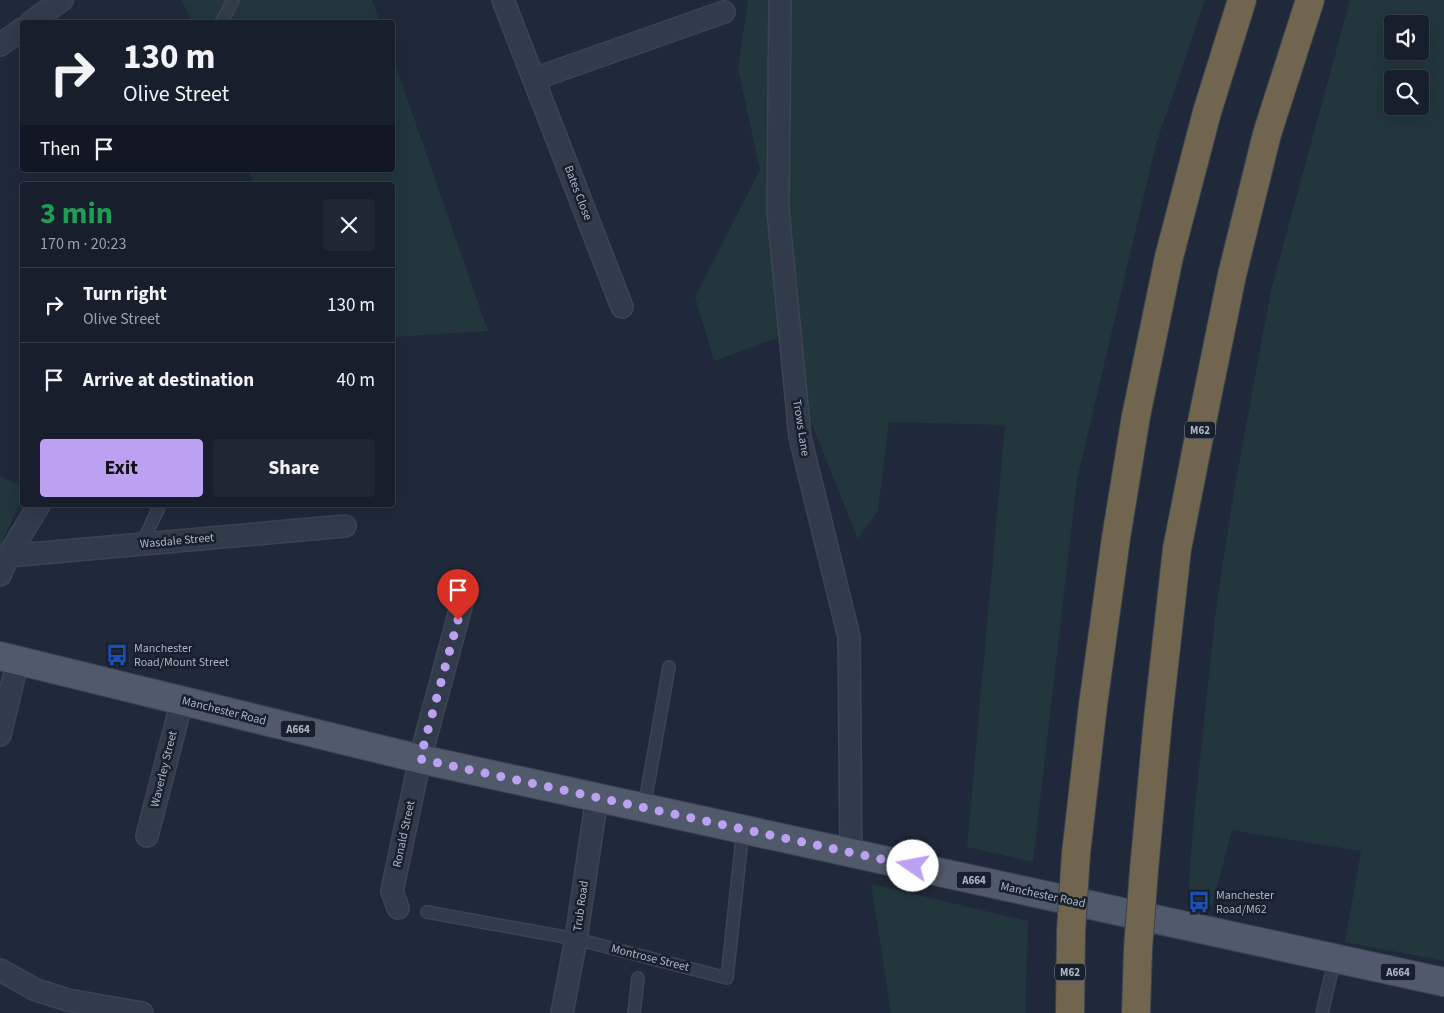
<!DOCTYPE html>
<html lang="en">
<head>
<meta charset="utf-8">
<style>
	body { margin:0; font-family:"Source Sans 3",sans-serif; background:#202734; color:#f1f3f6; height:100vh; display:flex; flex-direction:column; font-size:19px; white-space:nowrap }
	* { box-sizing:border-box; margin:0 }
	p { font-size:16px; color:#9ea2a9 }
	.icon { flex:none; width:28px; height:28px; fill:none; stroke:currentColor; stroke-width:2; stroke-linecap:round; stroke-linejoin:round }
	.map { position:relative; flex:1; overflow:hidden }
	.drawer { position:absolute; left:20px; top:182px; width:375px; height:325px; display:flex; flex-direction:column; background:#171f2c; border-radius:5px; box-shadow:0 5px 20px #0002,0 0 0 1px #363d48 }
	.drawer>* { flex:none }
	.top-card { position:absolute; left:20px; top:20px; width:375px; height:152px; border-radius:5px; box-shadow:0 5px 20px #0002,0 0 0 1px #363d48; background:#171f2c; color:#f1f3f6; overflow:hidden }
	.controls { position:absolute; left:1384px; top:15px; display:grid; gap:10px }
	.controls a { display:grid; place-items:center; width:45px; height:45px; border-radius:5px; background:#171f2c; box-shadow:0 5px 20px #0002,0 0 0 1px #363d48; font-size:25px }
	.pin { position:absolute; display:grid; place-items:center; width:42px; height:42px; color:#fff; margin:-51px -21px; border-radius:50% 50% 50% 0; rotate:-45deg; box-shadow:0 0 5px #0007 }
	.pin .icon { rotate:45deg }
	.me { position:absolute; width:55px; margin:-28px; rotate:282deg; stroke-linejoin:round; filter:drop-shadow(0 0 4px #0008) }
	.turn { display:flex; align-items:center; gap:18px; height:105px; padding:0 20px; font-size:22px }
	.turn .icon { width:65px; height:65px; stroke-width:2.5 }
	.turn b { display:block; font-size:35px; line-height:42px }
	.then { display:flex; align-items:center; height:48px; padding:0 20px; background:#0003; gap:10px; font-size:19px }
	.round { display:grid; place-items:center; flex:none; width:52px; height:52px; border-radius:5px; background:#202734 }
	.headline { display:flex; align-items:center; justify-content:space-between; height:85px; padding:0 20px }
	h1 { font-size:30px; font-weight:700; line-height:38px; color:#1e9e55 }
	.action { display:flex; gap:10px; margin-top:auto; padding:10px 20px }
	.action a { flex:1; height:58px; border-radius:5px; background:#bca0f2; color:#111; font-size:20px; font-weight:700; line-height:58px; text-align:center }
	.action a+a { background:#202734; color:#f1f3f6 }
	ul { padding:0; list-style:none }
	li { display:flex; align-items:center; gap:15px; height:75px; padding:0 20px; border-top:1px solid #363d48 }
	li div { flex:1 }
	li b { display:block; font-size:19px }
	li em { font-style:normal }
	.map>svg:first-child { display:block }
	.green { fill:#21373b; fill-rule:evenodd }
	.lines { fill:none; stroke-linecap:round; stroke-linejoin:round }
	.lane-casing { stroke:#3c4453; stroke-width:14 }
	.street-casing { stroke:#3c4453; stroke-width:24 }
	.primary-casing { stroke:#3c4453; stroke-width:30 }
	.highway-casing { stroke:#3a4351; stroke-width:30 }
	.lane { stroke:#323b4a; stroke-width:11 }
	.street { stroke:#323b4a; stroke-width:21 }
	.primary { stroke:#505a6a; stroke-width:28 }
	.highway { stroke:#71654f; stroke-width:28 }
	.highway-bridge-casing { stroke:#3a4351; stroke-width:30; stroke-linecap:butt }
	.highway-bridge { stroke:#71654f; stroke-width:28 }
	.route { stroke:#bca0f2; stroke-width:9; stroke-dasharray:0 16.2 }
	.labels { text-anchor:middle; dominant-baseline:central; stroke-width:5; stroke-linejoin:round; paint-order:stroke }
	.shield { fill:#18202e; stroke:#808999; stroke-width:1 }
	.shield-label { font-size:11px; font-weight:bold; fill:#adb6c7 }
	.street-label { font-size:12px; fill:#adb6c7; stroke:#18202e }
	.poi-label { font-size:12px; fill:#adb6c7; stroke:#18202e; text-anchor:start }
</style>
</head>
<body>
<div class="map">
<svg width="1444" height="1013" viewBox="0 0 1444 1013">
	<rect width="100%" height="100%" fill="#1f293a"/>
	<path class="green" d="M182 0H372L380 22H191Z
		M748 0H1205L1156 144 1077 480 1033 862 967 847 1005 425 889 422 878 510 858 539 777 338 714 361 695 297 760 170 738 68Z
		M1350 0H1444V961L1345 942 1361 851 1232 830 1212 906 1188 902 1193 826 1216 609 1233 497 1271 290ZM1392 24H1420V51H1392ZM1392 79H1420V106H1392Z
		M393 58 488 331 393 337 392 185H254L248 170H392Z
		M0 476 22 486V498L0 546Z
		M871 884 1028 921 1025 1013H891Z"/>
	<g class="lines">
		<g class="lane-casing">
			<path id="lane" d="M221 22 225 16 233 0
				M142 544 160 505
				M644 808 669 667
				M427 912 576 939 727 978 743 829
				M634 1013 638 978
				M1322 1013 1335 958"/>
		</g>
		<g class="street-casing">
			<path id="street" d="M503 0 622 307
				M780 0 778 211 800 437 849 637 851 853
				M31 22 62 0
				M0 45 22 29
				M534 79 724 12
				M8 556 345 526
				M0 575 8 556 39 505
				M0 735 18 660
				M147 836 182 701
				M398 908 392 891 420 759 462 603
				M0 970 36 990 68 1000 142 1013
				M562 1013 576 939 597 797"/>
		</g>
		<g class="primary-casing">
			<path id="primary" d="M0 656 420 759 1444 982"/>
		</g>
		<g class="highway-casing">
			<path id="highway" d="M1076 854 1093 705 1116 538 1136 416 1169 257 1207 112 1242 0
				M1144 870 1158 719 1177 549 1201 427 1232 275 1267 134 1310 0
				M1070 1013 1071 931
				M1136 1013 1138 949"/>
		</g>
		<use href="#lane" class="lane"/>
		<use href="#street" class="street"/>
		<use href="#primary" class="primary"/>
		<use href="#highway" class="highway"/>
		<g class="highway-bridge-casing">
			<path id="highway-bridge" d="M1071 931 1076 854
				M1138 949 1144 870"/>
		</g>
		<use href="#highway-bridge" class="highway-bridge"/>
	</g>
	<g class="lines">
		<path class="route" d="M458 620 420 759 913 866"/>
	</g>
	<defs>
		<g id="bus-bare" transform="scale(1.725)"><path d="M-5-6H5V4H4V6H2V4H-2V6H-4V4H-5ZM-3.5-4V0h7V-4ZM-3.5 1.2v1.5H-2V1.2ZM2 1.2v1.5H3.5V1.2Z" fill="#1a4fb4" stroke="#18202e" stroke-width="2.5" paint-order="stroke"/></g>
	</defs>
	<g fill-rule="evenodd">
		<use href="#bus-bare" x="117" y="655"/>
		<use href="#bus-bare" x="1199" y="902"/>
	</g>
	<g class="labels">
		<g class="shield">
			<rect x="1185" y="421.5" width="30" height="17" rx="4"/>
			<rect x="280.5" y="720.5" width="35" height="17" rx="4"/>
			<rect x="956.5" y="871.5" width="35" height="17" rx="4"/>
			<rect x="1055" y="963.5" width="30" height="17" rx="4"/>
			<rect x="1380.5" y="963.5" width="35" height="17" rx="4"/>
		</g>
		<g class="shield-label">
			<text x="1200" y="430">M62</text>
			<text x="298" y="729">A664</text>
			<text x="974" y="880">A664</text>
			<text x="1070" y="972">M62</text>
			<text x="1398" y="972">A664</text>
		</g>
		<g class="street-label">
			<text transform="translate(578 193) rotate(69)">Bates Close</text>
			<text transform="translate(801 428) rotate(81)">Trows Lane</text>
			<text transform="translate(177 541) rotate(-5)">Wasdale Street</text>
			<text transform="translate(224 711) rotate(14)">Manchester Road</text>
			<text transform="translate(164 769) rotate(-76)">Waverley Street</text>
			<text transform="translate(404 834) rotate(-78)">Ronald Street</text>
			<text transform="translate(1043 895) rotate(12)">Manchester Road</text>
			<text transform="translate(581 906) rotate(-82)">Trub Road</text>
			<text transform="translate(650 958) rotate(14)">Montrose Street</text>
		</g>
		<g class="poi-label">
			<text x="134" y="648">Manchester<tspan x="134" dy="14">Road/Mount Street</tspan></text>
			<text x="1216" y="895">Manchester<tspan x="1216" dy="14">Road/M62</tspan></text>
		</g>
	</g>
</svg>
<div class="controls">
<a><svg class="icon" aria-label="sound" viewBox="0 0 24 24"><path d="M4 9h4l5-4v14l-5-4H4zM17 9q2 3 0 6"/></svg></a>
<a><svg class="icon" aria-label="search" viewBox="0 0 24 24"><circle cx="10" cy="10" r="6"/><path d="M15 15l6 6"/></svg></a>
</div>
<div class="pin" style="left:458px;top:620px;background:#d93025"><svg class="icon" aria-label="arrive" viewBox="0 0 24 24"><path d="M6 21V4h12l-3 4 3 4H6"/></svg></div>
<svg class="me" style="left:913px;top:866px" viewBox="-20 -20 40 40"><circle r="19" fill="#fff"/><path d="M0-13L10 11 0 6-10 11z" fill="#bca0f2"/></svg>
<div class="top-card">
<div class="turn"><svg class="icon" aria-label="right" viewBox="0 0 24 24"><path d="M7 20v-9h11M14 6l5 5-5 5"/></svg><div><b>130 m</b>Olive Street</div></div>
<div class="then">Then<svg class="icon" aria-label="arrive" viewBox="0 0 24 24"><path d="M6 21V4h12l-3 4 3 4H6"/></svg></div>
</div>
<section class="drawer">
<div class="headline"><div><h1>3 min</h1><p>170 m · 20:23</p></div><a class="round"><svg class="icon" aria-label="close" viewBox="0 0 24 24"><path d="M6 6l12 12M18 6L6 18"/></svg></a></div>
<ul>
<li><svg class="icon" aria-label="right" viewBox="0 0 24 24"><path d="M7 20v-9h11M14 6l5 5-5 5"/></svg><div><b>Turn right</b><p>Olive Street</p></div><em>130 m</em></li>
<li><svg class="icon" aria-label="arrive" viewBox="0 0 24 24"><path d="M6 21V4h12l-3 4 3 4H6"/></svg><div><b>Arrive at destination</b></div><em>40 m</em></li>
</ul>
<div class="action"><a>Exit</a><a>Share</a></div>
</section>
</div>
</body>
</html>
